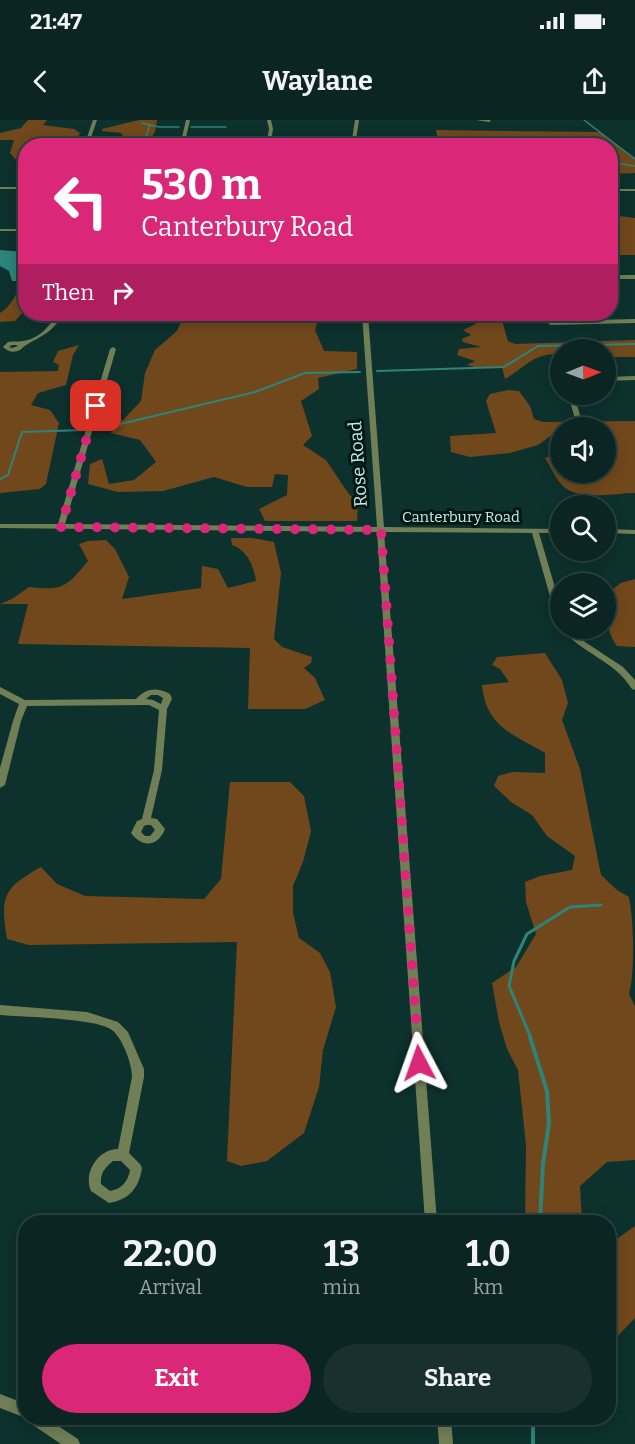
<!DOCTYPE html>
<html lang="en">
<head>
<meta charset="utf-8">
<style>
	body { margin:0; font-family:Bitter,serif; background:#18312f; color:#f1f3f6; height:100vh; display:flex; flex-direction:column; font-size:22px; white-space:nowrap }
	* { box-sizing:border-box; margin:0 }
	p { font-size:20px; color:#99a5a5 }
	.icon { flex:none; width:33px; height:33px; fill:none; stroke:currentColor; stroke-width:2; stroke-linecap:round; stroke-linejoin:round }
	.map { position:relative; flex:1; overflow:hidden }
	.details { position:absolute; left:18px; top:1095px; width:598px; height:210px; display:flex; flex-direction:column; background:#0a2522; border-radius:24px; box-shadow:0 3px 15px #0003,0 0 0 2px #2a4240 }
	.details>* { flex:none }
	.guide { position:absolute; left:18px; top:18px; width:600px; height:183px; border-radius:24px; box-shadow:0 3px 15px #0003,0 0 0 2px #2a4240; background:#db2777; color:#fff; overflow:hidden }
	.needle { width:39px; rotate:89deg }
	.controls { position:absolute; left:550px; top:219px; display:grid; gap:12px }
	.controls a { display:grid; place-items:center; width:66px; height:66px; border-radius:50%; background:#0a2522; box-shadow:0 3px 15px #0003,0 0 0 2px #2a4240; font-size:30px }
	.pin { position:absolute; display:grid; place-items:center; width:51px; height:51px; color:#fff; margin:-26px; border-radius:12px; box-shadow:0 3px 9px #0006 }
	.me { position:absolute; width:66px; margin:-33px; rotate:356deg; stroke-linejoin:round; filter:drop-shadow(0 0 4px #0008) }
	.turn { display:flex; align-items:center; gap:21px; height:126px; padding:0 24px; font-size:27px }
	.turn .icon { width:78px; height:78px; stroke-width:2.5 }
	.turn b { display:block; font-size:42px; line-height:51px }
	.then { display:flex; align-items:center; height:57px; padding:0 24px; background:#0003; gap:12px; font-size:22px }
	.eta { display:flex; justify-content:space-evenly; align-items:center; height:102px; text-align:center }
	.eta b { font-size:36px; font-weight:700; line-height:42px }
	.cta { display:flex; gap:12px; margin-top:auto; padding:12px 24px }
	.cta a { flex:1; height:69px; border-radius:36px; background:#db2777; color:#fff; font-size:24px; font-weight:700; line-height:69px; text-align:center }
	.cta a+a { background:#18312f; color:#f1f3f6 }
	.status { display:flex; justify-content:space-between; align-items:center; height:42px; padding:0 30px; background:#0a2522; direction:ltr }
	.status svg { height:16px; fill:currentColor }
	header { display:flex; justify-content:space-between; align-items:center; height:78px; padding:0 24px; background:#0a2522; font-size:27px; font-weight:700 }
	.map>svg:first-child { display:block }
	.green { fill:#71481c }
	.water { fill:#2d847a }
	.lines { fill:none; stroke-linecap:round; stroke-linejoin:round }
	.stream-far3 { stroke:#2d847a; stroke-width:1.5 }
	.stream-far2 { stroke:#2d847a; stroke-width:2 }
	.stream-far1 { stroke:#2d847a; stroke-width:3 }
	.stream { stroke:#2d847a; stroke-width:4 }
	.minor { fill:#707f56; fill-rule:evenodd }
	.route { stroke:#db2777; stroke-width:10; stroke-dasharray:0 18 }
	.labels { text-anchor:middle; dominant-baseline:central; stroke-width:6; stroke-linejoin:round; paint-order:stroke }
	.far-street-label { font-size:15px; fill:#caeae5; stroke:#001815 }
	.street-label { font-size:18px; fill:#caeae5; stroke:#001815 }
</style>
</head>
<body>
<div class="status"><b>21:47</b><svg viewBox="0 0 49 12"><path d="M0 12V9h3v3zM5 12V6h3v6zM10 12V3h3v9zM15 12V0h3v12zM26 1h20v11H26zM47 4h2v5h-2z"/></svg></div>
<header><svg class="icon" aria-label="back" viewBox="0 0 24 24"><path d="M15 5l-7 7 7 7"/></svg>Waylane<svg class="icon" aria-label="share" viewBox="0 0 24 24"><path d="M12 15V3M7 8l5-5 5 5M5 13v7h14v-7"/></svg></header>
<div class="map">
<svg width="635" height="1324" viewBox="0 0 635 1324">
	<rect width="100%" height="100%" fill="#0d312d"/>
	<path class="green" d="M28 0H47L43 5 74 9 80 13 77 20 58 19 41 23 40 25 26 26 25 39H15L10 33 14 20H0V13L21 8Z
		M139 0H157L155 12 146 25H115L123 16 121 13 102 11V9Z
		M436 10 600 12 635 39V53L611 54 610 26 404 25 403 21H438Z
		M611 95 635 98V135H611Z
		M25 160V190L15 201 0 202V193C10 187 18 173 21 162Z
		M185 194H348V202L338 201 317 203 315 210 324 231 357 232V249L318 258 319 269 301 281 312 316 303 325 326 340 348 373 358 383 357 401H265L259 389 287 375 288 355 275 354 272 367H247L214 357 163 371 118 372 88 364 90 344 102 339 109 364 134 360 156 342 140 320 111 313 113 301 123 300 141 281 145 253 155 230 177 211Z
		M456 194H500L508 221 515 224 635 220V237H606V230H561V234C533 233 527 246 505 259L502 247 478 248 467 245 475 241 457 235 459 229 481 227 463 222 462 219 471 215 463 210 476 204 471 199 459 198Z
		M79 225 73 235 66 265 38 273 31 285 50 290 59 303 46 364 40 369 0 373V252L58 251 59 245 53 242 58 231Z
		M508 270 519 271 530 286 534 299 543 302 635 301V373C615 373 581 381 564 367 556 360 551 347 545 338L561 333V352H606V308H561V312L555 313 538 325 510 333 470 337 451 332 450 316 496 313 486 281 490 274Z
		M231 418H252L274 422 281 453 274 519 282 527 312 537 311 543 304 548 315 558 325 580 305 589H248L250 528 18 524 28 484H0L12 479 29 467C64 471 66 467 88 441L79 424 88 421 106 420 115 429 129 457 122 479 201 468 202 446 218 449 228 468 256 461C254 446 247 430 232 425Z
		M635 459V527L617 526C606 512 606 491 606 474L621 463Z
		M545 533 562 560 568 583 562 600 580 649 601 755 617 770 629 777C634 803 635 852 629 874L635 886V1040L607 1042 580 1066 582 1102H525L526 1025 518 950 507 929 499 902 492 863 516 847 536 814 526 782 525 762 540 756 572 750 575 736 547 716 532 695 511 682 494 666 498 656 512 652 545 653V633C513 614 486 607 482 565L509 562 500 549 492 545 497 537Z
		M230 662H290L304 676 311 711 303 742 293 766V793L299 818 320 833 330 852 336 887 323 930 319 967 304 1013 267 1041 241 1046 227 1041 237 822 29 825 7 819C0 777 3 768 41 747L57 764 85 776 204 779 221 759Z
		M635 1106V1198L609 1225V1116L618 1118Z"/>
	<path class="water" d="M0 130 25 132V152L18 161H12L9 151 0 146Z"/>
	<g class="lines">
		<path class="stream-far3" d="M584 0 635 39
			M142 3 159 7H179
			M191 7H226
			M431 25 436 26
			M143 26 150 5
			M464 26 476 24 498 26
			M517 26H529
			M610 42 635 46"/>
		<path class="stream-far2" d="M377 251 504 247 538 226 635 224
			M95 310 255 272 305 253 360 252
			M0 359 8 355 22 312 84 310"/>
		<path class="stream-far1" d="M531 918 509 866 514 841 527 814 570 787 601 785"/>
		<path class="stream" d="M530 917 547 971 549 1003 543 1044 540 1102
			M533 1298V1324"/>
		<path class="minor" d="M93 0H97L88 26H84Z
			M186 0H190L184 26H180Z
			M267 0H271L273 9 270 26H266L269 9Z
			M355 0H359L355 26H351Z
			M476 0H490L491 1 489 2Z
			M0 67H26V69H0Z
			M610 69H635V71H610Z
			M0 109H26V111H0Z
			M610 155H635V159H610Z
			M56 194H61L59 199 125 197 129 194H140L144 198C139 204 132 204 126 201L57 203C47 217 30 220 20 230 14 233 8 232 3 227L8 222C13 221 19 222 23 221 38 219 50 207 56 194ZM132 197H137L138 198 132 200 130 199ZM12 225H16L18 226 12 228 9 227Z
			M362 194H368L384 407 561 409V413H539L561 488V504L557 501 532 413 384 412 437 1102H425L377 412 0 408V404H58L110 229 113 227 116 229 65 404 377 407Z
			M546 194H550L553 201 635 199V203L551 205 548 203Z
			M635 256V260L606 261V257Z
			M568 274H574L581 299 580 300 575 299Z
			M606 409 635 410V414L606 413Z
			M561 508H570L585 522 623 547 635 560V570L632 569C613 539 583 535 561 508Z
			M0 567 25 580 136 579C146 568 157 567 170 574L172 579 167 589 162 650 151 698 157 699 165 709C158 727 142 728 131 713L137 701 142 699 154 650 159 590 149 585 27 586 21 601 5 665 0 668V648L13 601 19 584 0 574ZM151 575H158L163 578 161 584 153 580 146 579ZM147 705H151L155 710 150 716H145L141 712 144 706Z
			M0 885 87 892 118 902 128 912 144 949V957L129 1033 140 1044 142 1048C139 1068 129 1080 109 1083L91 1071C83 1053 98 1029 118 1029L132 957C132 944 123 919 112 910 96 898 23 897 0 895ZM113 1041H121L130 1050C128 1061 122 1069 110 1071L101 1064C100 1053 105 1048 113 1041Z
			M0 1274 26 1284V1298H27H26L0 1288Z
			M28 1298H46L78 1319 80 1324H61L30 1303Z
			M437 1298H451L453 1324H439Z"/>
	</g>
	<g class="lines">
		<path class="route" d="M96 286 61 407 381 410 419 943"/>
	</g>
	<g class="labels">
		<g class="far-street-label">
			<text x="461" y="397">Canterbury Road</text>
		</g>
		<g class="street-label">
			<text transform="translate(358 344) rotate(-94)">Rose Road</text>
		</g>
	</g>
</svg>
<div class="controls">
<a><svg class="needle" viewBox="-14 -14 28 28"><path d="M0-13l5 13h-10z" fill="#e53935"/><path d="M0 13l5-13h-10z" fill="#99a5a5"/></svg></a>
<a><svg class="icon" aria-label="sound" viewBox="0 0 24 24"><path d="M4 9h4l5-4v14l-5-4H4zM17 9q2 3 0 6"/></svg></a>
<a><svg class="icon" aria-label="search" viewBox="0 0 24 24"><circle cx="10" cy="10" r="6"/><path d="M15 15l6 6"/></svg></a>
<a><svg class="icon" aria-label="layers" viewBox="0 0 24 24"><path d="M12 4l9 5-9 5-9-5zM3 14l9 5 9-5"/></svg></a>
</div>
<div class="pin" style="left:96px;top:286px;background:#d93025"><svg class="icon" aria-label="arrive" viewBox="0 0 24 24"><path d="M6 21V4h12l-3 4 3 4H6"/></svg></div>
<svg class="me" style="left:419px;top:943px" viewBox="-20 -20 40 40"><path d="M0-17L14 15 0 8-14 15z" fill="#db2777" stroke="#fff" stroke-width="4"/></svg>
<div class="guide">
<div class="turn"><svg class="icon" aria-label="left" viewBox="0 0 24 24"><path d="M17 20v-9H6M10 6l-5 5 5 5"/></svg><div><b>530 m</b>Canterbury Road</div></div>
<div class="then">Then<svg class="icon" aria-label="right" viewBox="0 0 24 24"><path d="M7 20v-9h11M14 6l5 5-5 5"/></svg></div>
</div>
<section class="details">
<div class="eta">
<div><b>22:00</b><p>Arrival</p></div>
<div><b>13</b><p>min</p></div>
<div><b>1.0</b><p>km</p></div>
</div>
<div class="cta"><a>Exit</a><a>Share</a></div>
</section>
</div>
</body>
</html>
